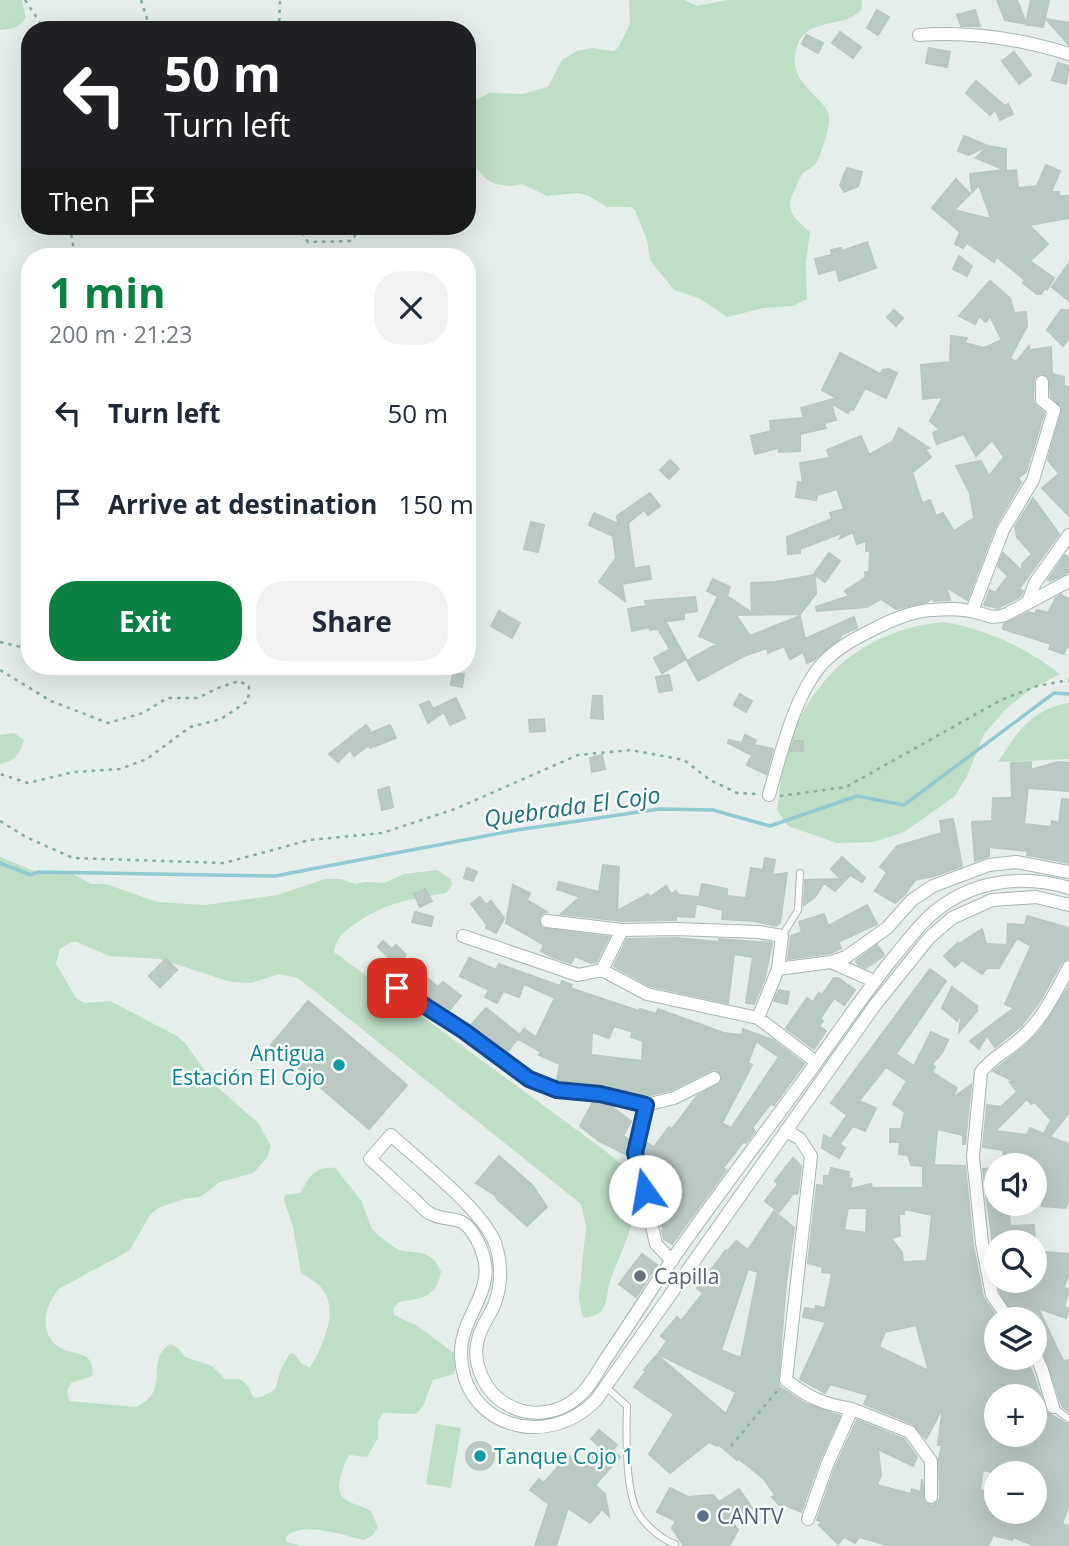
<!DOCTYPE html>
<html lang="en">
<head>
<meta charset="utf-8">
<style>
	body { margin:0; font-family:"Open Sans",sans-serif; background:#f2f2f3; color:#1f2937; height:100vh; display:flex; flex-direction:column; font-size:26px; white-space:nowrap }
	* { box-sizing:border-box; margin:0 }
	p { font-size:23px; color:#747a83 }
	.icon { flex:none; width:38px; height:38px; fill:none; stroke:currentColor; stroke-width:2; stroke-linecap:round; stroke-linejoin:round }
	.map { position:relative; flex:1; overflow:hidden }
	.side { position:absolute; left:21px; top:248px; width:455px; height:427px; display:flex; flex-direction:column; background:#fff; border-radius:28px; box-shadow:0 7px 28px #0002 }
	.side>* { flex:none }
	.top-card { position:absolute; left:21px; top:21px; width:455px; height:214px; border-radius:28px; box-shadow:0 7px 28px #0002; background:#202124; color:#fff; overflow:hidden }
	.buttons { position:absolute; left:984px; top:1153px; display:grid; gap:14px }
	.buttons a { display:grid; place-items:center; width:63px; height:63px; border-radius:50%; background:#fff; box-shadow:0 7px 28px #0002; font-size:35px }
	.pin { position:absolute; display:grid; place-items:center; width:60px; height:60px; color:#fff; margin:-30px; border-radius:14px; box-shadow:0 4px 10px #0006 }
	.me { position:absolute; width:77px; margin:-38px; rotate:347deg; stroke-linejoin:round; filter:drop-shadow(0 0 5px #0008) }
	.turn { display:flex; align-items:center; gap:24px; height:147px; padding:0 28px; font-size:32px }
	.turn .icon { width:91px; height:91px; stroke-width:2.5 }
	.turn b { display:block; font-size:49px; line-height:60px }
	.then { display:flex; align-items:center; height:66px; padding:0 28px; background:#0003; gap:14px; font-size:26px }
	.round { display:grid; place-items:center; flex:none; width:74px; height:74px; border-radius:28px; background:#f2f2f3 }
	.head { display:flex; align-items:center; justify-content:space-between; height:119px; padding:0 28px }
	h1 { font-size:42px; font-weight:700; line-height:52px; color:#0b8043 }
	.button { display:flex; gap:14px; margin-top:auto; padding:14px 28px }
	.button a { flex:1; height:80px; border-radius:28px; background:#0b8043; color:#fff; font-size:28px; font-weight:700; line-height:80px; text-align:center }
	.button a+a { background:#f2f2f3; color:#1f2937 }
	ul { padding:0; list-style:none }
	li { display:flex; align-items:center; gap:21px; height:91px; padding:0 28px }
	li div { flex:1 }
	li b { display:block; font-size:26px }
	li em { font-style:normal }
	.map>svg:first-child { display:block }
	.green { fill:#bfdec6 }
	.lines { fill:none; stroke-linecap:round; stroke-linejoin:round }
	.stream { stroke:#90c9d0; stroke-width:3.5 }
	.building { fill:#bbc9c3; stroke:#b8c7c0; stroke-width:2; fill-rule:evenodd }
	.service-casing { stroke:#a8b6b1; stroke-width:8 }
	.minor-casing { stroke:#a8b6b1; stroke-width:14 }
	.path { stroke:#87b0a1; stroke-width:2.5; stroke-dasharray:3.5 5; stroke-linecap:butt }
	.service { stroke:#fff; stroke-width:6 }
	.minor { stroke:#fff; stroke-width:12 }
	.route-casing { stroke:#114b97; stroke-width:18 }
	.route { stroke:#1a73e8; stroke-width:12 }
	.culture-dot { fill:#0f9aa8; stroke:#f6faf8; stroke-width:2.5 }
	.worship-dot { fill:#6b7280; stroke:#f6faf8; stroke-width:2.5 }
	.service-dot { fill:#5c6f8a; stroke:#f6faf8; stroke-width:2.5 }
	.labels { text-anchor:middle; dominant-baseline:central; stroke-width:5; stroke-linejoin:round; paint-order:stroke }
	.culture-label { font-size:21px; fill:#0d838f; stroke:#f6faf8; text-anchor:end }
	.worship-label { font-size:21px; fill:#5b616d; stroke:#f6faf8; text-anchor:start }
	.service-label { font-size:21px; fill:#4e5e75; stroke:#f6faf8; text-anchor:start }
	.water-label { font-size:23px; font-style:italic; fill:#206f7a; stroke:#f6faf8 }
</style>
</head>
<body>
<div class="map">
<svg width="1069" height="1546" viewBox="0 0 1069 1546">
	<rect width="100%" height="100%" fill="#e5eeea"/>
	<path class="green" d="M0 0H22L26 17C20 28 13 29 0 30Z
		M629 0H684L697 6 728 0H862L861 10C843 30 809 16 798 44 781 86 833 97 829 122 828 131 821 156 816 163 813 168 807 169 803 173 800 177 798 182 796 187 784 211 792 216 810 232L806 263 807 299 793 306 764 308 727 317 699 298 674 290 650 260 647 240 635 210 631 207H607L587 195 577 193 547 196 522 184 511 186 495 184 486 179 467 159V135L476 100 489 93 523 94 548 87 562 60 577 51 592 48 613 51 618 48 630 24Z
		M943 622C986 629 1025 647 1060 674L1028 691 1005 710 984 734 967 776 955 796 904 832 874 842 837 843 788 826 777 810C779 796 780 781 783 767 803 684 857 631 943 622Z
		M1069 703V759L998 762C1017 732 1032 709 1069 703Z
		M14 733 24 740C20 755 15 760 0 764V735Z
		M0 857 36 872 71 873 91 884H106L157 902 205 905 277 895 325 879H341L355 884 365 882 384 883 404 874 437 870 451 879 452 885 446 893C410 899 383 903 352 926 341 935 337 937 334 952L604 1150C612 1157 627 1167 631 1177 645 1210 621 1250 610 1281 607 1289 608 1300 604 1307 601 1314 593 1316 586 1318L582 1316 579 1297 586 1226 581 1204 298 978 279 974 251 983 231 982 160 959 109 956 77 942H71L60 949 56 964 76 998 85 1003 110 1001 177 1036 185 1043 215 1085 258 1123 271 1146 267 1158 253 1173 220 1182 200 1197 184 1199 158 1208 150 1215 129 1251 60 1288C45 1304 37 1332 59 1347 72 1356 96 1349 92 1376L71 1383 67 1391 69 1401 135 1407C173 1393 143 1358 171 1344L179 1349 185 1357 212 1366 225 1379C230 1380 236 1377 241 1380 258 1390 244 1409 275 1389L281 1369 290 1353 295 1354 301 1363 310 1368C322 1348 339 1312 323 1290 319 1283 308 1278 301 1273L293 1227 284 1200 285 1195 300 1193C310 1177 314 1166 335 1168L361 1200 372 1229 379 1236 398 1250 426 1254 434 1260 441 1271C437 1298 422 1298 399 1302L393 1309 394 1315 416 1325 454 1353 456 1365 454 1374 433 1380 423 1406 416 1414 383 1413 378 1422V1438L367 1457 350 1455C344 1460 344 1467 341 1475 333 1504 352 1500 371 1511L378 1527 373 1535 364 1540C343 1536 303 1520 286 1537L287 1542 301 1546H0Z
		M436 1424 461 1428 451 1488 426 1484Z"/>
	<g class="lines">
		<path class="stream" d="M0 863 31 875 38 872 275 876 517 830 659 809 713 810 770 826 857 796 904 805 1054 693 1069 694"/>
	</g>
	<path class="building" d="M997 0H1017L1026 23 1031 0H1049L1043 27 1005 20Z
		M877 10 889 17 878 35 867 28Z
		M975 10 980 26H961L957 15Z
		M1046 19 1069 23V45Z
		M840 32 861 47 853 58 832 43Z
		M806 35 823 43 818 53 802 44Z
		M929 48 950 52 947 67 926 63Z
		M1014 52 1031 75 1019 84 1002 61Z
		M1058 63 1069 66 1066 84 1052 80Z
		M976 81 1005 106 1008 104 1013 114 1000 120 995 109 990 115 966 93Z
		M964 136 988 146 968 155 958 151Z
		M988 146 1006 149V171L1016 170 1018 188 1037 186 1046 165 1060 171 1051 192H1059V196H1069V218L1029 225 1048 244 1030 261 1054 278 1047 290 1045 288 1041 294H1037L1023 283 1025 280 997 257 994 262 967 243 963 248 955 244 960 232 932 208 956 179 970 194 954 210 991 219 979 185 972 192 970 174 1005 170 976 158Z
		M847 168 862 172 858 186 844 192 840 185Z
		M867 242 876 268 839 281 836 269 819 274 815 259 832 255 831 250 841 248 842 251Z
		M959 256 972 266 967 276 953 269Z
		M1069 263V301L1052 287Z
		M990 281 1010 298 1014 313 1026 312 1027 326 1010 358 1016 362 1029 346 1030 353 1032 350 1051 347 1052 374 1064 377V386L1069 387V516L1042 488 1059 474 1048 460 1062 408 1051 396 1049 377 1041 373 1034 378 1033 400 1036 406 1044 413 1026 472 1018 478 1021 482 995 527 967 600 946 587 950 600 934 601 933 598 927 602 896 609 881 599 867 607 817 611 816 607 849 596 845 591 866 577 865 572H869L870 551H866V541L857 544 853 532 840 538 844 532 800 549V553L788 554 787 537 832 519 830 513 844 509 837 489 817 495 816 500 796 497 798 482 803 483 800 463 830 458 827 450 861 436 869 455 893 441 899 428 929 448 925 449 931 457 908 476 913 475 922 503 930 500 936 516 943 513 954 531 974 518 970 493 956 466 981 461 989 476 1004 457 992 440 976 456 964 434 937 444 933 433 940 430 930 421 943 397 923 399 921 365 950 362 951 336 967 338 965 343 984 348 1002 340 990 316 986 322 979 316 975 324 959 316Z
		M894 310 903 318 896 326 887 317Z
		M1061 310H1069V338L1063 346 1047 330Z
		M840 353 880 374 883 370 889 369 897 373 886 398 865 388 853 410 850 409 848 413 831 403 836 420 824 423 826 428 800 434V451L779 452 778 448 755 454 751 436 771 431 770 421 804 418 801 408 837 398 822 390Z
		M670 460 679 469 669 479 660 470Z
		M650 493 660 506 648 515 644 510 628 523 634 566 632 569 649 566 651 579 622 584 625 601 599 582 616 558 613 536 589 525 594 513 618 524 617 516Z
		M1033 498 1059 534 1019 589 1023 591 1020 597 998 608 984 605 990 590 995 593 1008 576 998 566 1003 553 1023 572 1022 564 1032 554 1017 537 1015 527Z
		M531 522 544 525 538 552 524 549Z
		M829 553 840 561 825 582 814 574Z
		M1065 555 1069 558V572L1050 581 1048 580Z
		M815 575 816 594 800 614 736 615 750 636 800 616 805 639 854 617 857 628 841 635V637L814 660 807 663 803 652 790 659 784 646 768 653 767 648 744 656 698 681 687 661 717 644 699 636 718 596 707 591 713 579 730 587 727 596 752 613 751 583 775 582Z
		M1061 595 1069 599V648L1066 647 1064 654 1049 649 1051 644 1003 629 1004 624 1029 612 1035 614 1037 610 1048 613 1056 598Z
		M695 597 697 611 684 613V619L669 621 664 619 686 659 662 673 654 658 670 649 658 629 650 630 649 627 632 631 628 609 646 606 645 601Z
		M499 611 520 623 512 638 491 626Z
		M453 673 464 674 462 687 451 685Z
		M669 675 672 690 659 692 656 677Z
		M740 694 752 701 746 712 734 705Z
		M593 696H602L603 719 591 718Z
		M456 698 465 718 450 725 444 712 428 723 420 705 429 701 433 709Z
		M544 719 545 731 530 732 529 720Z
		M366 725 370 730 363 736 390 725 396 738 370 748 369 745 354 756 350 750 338 762 329 754Z
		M745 735 756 740 754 745 773 749 766 774 747 765 752 755 728 743 729 740 742 743Z
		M794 741H803V751H791Z
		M602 755 605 769 592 772 590 758Z
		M1031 762V770L1058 762 1069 763V791L1028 788 1024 824 1051 827 1052 821 1059 823 1062 799 1069 800V863L1027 855 1028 851 989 847V856L975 861 972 822 992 821 993 798H1012L1011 763Z
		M389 787 393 807 382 810 378 790Z
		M953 819 962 866 934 876 915 880 905 894 895 903 875 891 887 872 880 867 897 846 942 833 940 821Z
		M842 857 865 878 862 882 850 875 835 891 824 883 815 897 804 905 805 880 841 879 831 869Z
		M765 858 775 860 772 875 787 873 780 923 776 926 755 921 722 919 723 910 698 904 702 884 727 889V896L746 898 751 868 763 870Z
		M603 865 619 867 617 911 648 894 650 897 666 886 671 894 676 891 679 895 697 897 694 917 676 916V920L622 921 561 914 580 897 557 889 559 882 599 892Z
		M467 868 477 872 473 881 464 878Z
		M513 885 530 893 527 900 547 912 543 913 538 919 542 928 609 937 596 962 591 963 575 956 571 963 555 958 541 951 544 945 506 923Z
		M425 889 432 901 420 907 414 894Z
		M480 897 486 905 491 901 504 918 496 933 486 928 487 925 471 904Z
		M867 905 877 924 838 942 841 948 831 953 788 959 791 936 802 932 799 922 824 914 828 926Z
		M415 912 433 917 431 926 412 922Z
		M1027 916 1069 928V958L1061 963 1040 1001 1021 1026 995 1047 987 1035 979 1049 970 1041 1014 1008 1005 1004 1031 946 1017 938 999 968H987L982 974 962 960 955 967 944 956 958 943 959 944 982 929 986 944 1007 945 1008 924 1025 925Z
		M676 938 719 942V939L772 943 765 978 754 1004 746 1003 753 957 734 954 728 1003 650 986 614 966 627 939Z
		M383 941 392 949 396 945 406 955 404 958 438 987 443 982 461 996 448 1012 389 971 395 964 378 947Z
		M877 945 884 955 882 957 866 968 858 965 856 961Z
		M469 958 496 970 499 964 560 986 562 981 572 985 570 988 639 1011 640 1009 656 1014 658 1009 724 1033 742 1035 743 1029 773 1040 804 1064 774 1105 771 1103 752 1128 755 1131 746 1143 744 1141 723 1168 726 1170 672 1244 664 1239 662 1231 664 1228 661 1225 652 1187 660 1178 647 1166 644 1152 646 1142 654 1147 669 1127 672 1129 697 1096 721 1083V1074L715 1069 711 1070 671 1090 646 1096 602 1085 557 1080 560 1064 539 1055 541 1052 518 1039 524 1029 536 1037 555 998 524 984 519 997 503 991 497 1003 485 997 489 990 460 976ZM614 1026 633 1032 631 1037 643 1041 642 1061 591 1055 592 1032 609 1038ZM756 1041 779 1057 731 1128 722 1123 752 1065 748 1063Z
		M166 959 177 970 160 987 149 976Z
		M930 969 946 981 896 1054 914 1066 931 1032 948 1040 942 1053 932 1064 935 1067 932 1072 957 1088 952 1098 971 1085 965 1144H963V1135L937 1129 934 1165 965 1166 973 1245 983 1297 998 1320H996V1358H1027L1047 1413 1069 1425V1504L1062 1524 1069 1526V1546H1035L1013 1537 1012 1540 993 1535 988 1546H890L859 1537 855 1543 844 1537 838 1544 819 1525 822 1522 817 1520 835 1468 857 1420 904 1439 917 1457 913 1466 878 1449 881 1475 877 1485 911 1494 912 1489 921 1492 922 1479 924 1502 932 1506 938 1502 940 1498 939 1459 942 1445H938L943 1407 926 1439 913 1424 864 1404 868 1395 830 1384 825 1393 800 1379 826 1322 803 1317 805 1308 815 1310 816 1306 825 1308 832 1273 822 1272 823 1267 808 1263 817 1185 824 1186V1176H829L831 1168 849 1172 848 1178 852 1179 850 1189 871 1184 872 1188H923V1166L911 1165 908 1155 899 1154 900 1142H890V1129H901L905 1112 893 1104 907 1081 886 1067 859 1101 876 1108 865 1131 853 1126 840 1144 845 1148 839 1158 822 1148 824 1135 831 1139 847 1115 831 1103ZM848 1208H867L866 1233 844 1230ZM904 1209 932 1215 927 1261 903 1262 902 1253 891 1238 900 1236 899 1214H904ZM916 1325 929 1371 879 1347 885 1332ZM996 1396H1034V1435H1032V1438L996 1435ZM983 1470 999 1474H1034V1512H987L994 1495 980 1490Z
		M834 978H838L855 990 844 1005 834 998 820 1019 823 1021 819 1026 826 1031 814 1049 786 1028 807 998 813 1002 819 993 822 995Z
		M1069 986V1112L1050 1137 1069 1144V1197L1066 1208 1042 1206 1044 1183 1036 1179 1034 1166H1021V1161L1005 1163 1003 1150 983 1147 987 1105 1001 1107 1017 1092 1010 1082 1018 1083 993 1071 1025 1046 1041 1030ZM1027 1099 1031 1104 1035 1102 1051 1120 1044 1134 1030 1128 1027 1135 995 1131Z
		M952 987 977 1006V1011L959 1032 962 1011 957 1021 942 1008Z
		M779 990 789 992 787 1004 774 1001Z
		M308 1001 407 1085 369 1129 271 1045Z
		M486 1008 520 1035 508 1051 480 1030 478 1032 470 1026Z
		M593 1102 609 1105 631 1121 623 1136 629 1140 627 1155 599 1141 580 1126Z
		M499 1156 533 1186 547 1207 527 1226 498 1200 495 1195 476 1183Z
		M793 1158 801 1166 798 1192 797 1194 794 1193 779 1212 765 1201 778 1184 775 1181Z
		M996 1168V1205L1001 1204 1002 1213 1009 1212 1010 1226 1034 1225 1035 1242H996V1268L983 1169Z
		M774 1211 794 1228 786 1283 778 1383 780 1387 806 1404 840 1416 819 1462 801 1512 785 1505 782 1508 772 1497 775 1495 764 1479 738 1458 737 1460 718 1444 717 1446 709 1442 670 1473 649 1454 674 1414 634 1387 646 1371 644 1370 657 1355 726 1414 736 1392 658 1354 667 1341 661 1336 677 1317 681 1321 703 1293 697 1288 726 1250 728 1251 736 1241 748 1250ZM748 1269 758 1272 741 1358 721 1350Z
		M1034 1251 1069 1254V1275L1063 1287 1069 1290 1064 1307 1069 1309 1066 1318 1038 1308 1063 1361 1069 1360V1412L1062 1406 1042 1348 1034 1342V1320H1018L1000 1292 999 1286 1017 1290 1018 1281H1034Z
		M642 1254 657 1265 636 1297 619 1284Z
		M599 1430 617 1445 613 1450 620 1457 595 1485 605 1494 609 1516 602 1509 590 1523 568 1508 556 1546H535L549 1504 530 1490 539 1479 544 1483 568 1455 583 1469 601 1448 591 1439Z
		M466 1456a14 14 0 1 1 28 0a14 14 0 1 1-28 0Z
		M670 1488 688 1497 713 1495 719 1502 739 1489 752 1508 732 1521 738 1530 729 1546H684L672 1528 676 1521 657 1512Z"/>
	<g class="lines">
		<g class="service-casing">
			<path id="service" d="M782 936 798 910 800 873
				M606 1387 627 1406C626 1434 625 1483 636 1509 642 1523 662 1540 675 1544
				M1053 1407 1069 1419"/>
		</g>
		<g class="minor-casing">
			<path id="minor" d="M919 35C969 31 1021 39 1069 54
				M1028 602 1035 583 1069 535
				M972 611 1003 530 1033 480 1054 410 1042 400V382
				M769 795C780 756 795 693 823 663 837 648 854 639 872 630 891 620 911 611 932 610 945 609 957 608 970 611 985 613 988 620 1005 615L1069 581
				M1069 888C1026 875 980 879 942 906 925 918 912 935 898 952 869 987 843 1025 816 1063 763 1136 707 1208 656 1283 639 1309 622 1335 605 1360 597 1373 589 1388 578 1397 559 1414 530 1418 508 1405 485 1393 470 1362 479 1336 483 1323 492 1313 496 1300 502 1281 501 1261 495 1243 482 1209 419 1161 391 1135L370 1159C385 1172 399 1186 414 1199 418 1203 424 1210 429 1213 452 1225 461 1210 477 1240 503 1288 462 1310 461 1352 461 1427 547 1451 596 1400L875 1005 929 938 952 918 992 900 1036 897 1069 905
				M547 921 622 930 676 929 759 932 782 936 778 969 758 1018
				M463 936 578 975 602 970 647 994 758 1018 816 1062
				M831 962 846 957 887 928 912 900 933 886 989 865 1016 862 1069 872
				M778 969 831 962 874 981
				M602 970 622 930
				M379 975 415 1001 464 1032 529 1079 557 1090 600 1094 646 1105 674 1098 714 1078
				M646 1105 635 1152 656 1244 672 1261
				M786 1130 800 1139 811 1156 786 1380C809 1398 823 1404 852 1409L827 1465 808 1519
				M1009 1320 992 1295 982 1243 973 1157 981 1072C991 1058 1007 1051 1019 1040 1042 1021 1055 993 1069 967
				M1034 1351 1042 1370 1053 1407
				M852 1409 910 1432 931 1461V1497"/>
		</g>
		<path class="path" d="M25 0 45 30
			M141 0 148 22 163 30
			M279 30 280 0
			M70 226 75 257
			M296 226 308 242 352 241 360 226
			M0 642 30 649
			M0 670 51 701 108 723 143 713 167 698H198L218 688 239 681 249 686 248 701 221 719 190 727 147 759 120 769 74 772 28 783 0 774
			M780 796 846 787 1001 700 1037 686 1069 680
			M0 821 26 837 73 858 224 863 310 840 382 833 455 809 578 755 631 750 684 760 710 780 737 793 756 794
			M731 1446 778 1390"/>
		<use href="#service" class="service"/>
		<use href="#minor" class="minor"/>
	</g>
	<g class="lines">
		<g class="route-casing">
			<path id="route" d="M397 988 464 1031 529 1079 557 1090 600 1094 646 1105 635 1153 645 1191"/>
		</g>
		<use href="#route" class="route"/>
	</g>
	<g class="culture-dot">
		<circle cx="339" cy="1065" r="7"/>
		<circle cx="480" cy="1456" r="7"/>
	</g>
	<circle class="worship-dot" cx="640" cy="1276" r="7"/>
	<circle class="service-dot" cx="703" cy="1516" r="7"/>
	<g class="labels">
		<g class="culture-label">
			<text x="325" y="1053">Antigua<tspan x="325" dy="24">Estación El Cojo</tspan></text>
			<text x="494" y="1456" text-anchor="start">Tanque Cojo 1</text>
		</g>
		<g class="worship-label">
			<text x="654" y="1276">Capilla</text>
		</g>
		<g class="service-label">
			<text x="717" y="1516">CANTV</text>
		</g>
		<g class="water-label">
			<text transform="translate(572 806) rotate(-8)">Quebrada El Cojo</text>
		</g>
	</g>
</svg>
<div class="buttons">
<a><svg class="icon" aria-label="sound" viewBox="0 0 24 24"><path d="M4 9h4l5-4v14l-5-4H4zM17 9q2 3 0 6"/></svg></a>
<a><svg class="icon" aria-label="search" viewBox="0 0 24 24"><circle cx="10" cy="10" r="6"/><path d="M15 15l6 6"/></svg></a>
<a><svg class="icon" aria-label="layers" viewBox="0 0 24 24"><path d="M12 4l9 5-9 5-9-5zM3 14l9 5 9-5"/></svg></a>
<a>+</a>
<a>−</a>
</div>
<div class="pin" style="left:397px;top:988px;background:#d93025"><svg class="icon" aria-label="arrive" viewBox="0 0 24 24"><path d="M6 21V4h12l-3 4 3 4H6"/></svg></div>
<svg class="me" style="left:645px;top:1191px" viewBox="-20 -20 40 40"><circle r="19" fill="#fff"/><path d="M0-13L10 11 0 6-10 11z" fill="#1a73e8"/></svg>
<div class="top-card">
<div class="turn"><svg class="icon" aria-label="left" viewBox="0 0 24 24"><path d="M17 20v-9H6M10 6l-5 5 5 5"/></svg><div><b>50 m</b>Turn left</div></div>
<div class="then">Then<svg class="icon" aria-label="arrive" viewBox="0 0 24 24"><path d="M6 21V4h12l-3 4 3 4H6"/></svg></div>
</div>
<section class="side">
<div class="head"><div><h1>1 min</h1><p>200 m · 21:23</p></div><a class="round"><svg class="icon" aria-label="close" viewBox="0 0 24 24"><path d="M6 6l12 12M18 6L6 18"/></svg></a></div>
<ul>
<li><svg class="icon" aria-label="left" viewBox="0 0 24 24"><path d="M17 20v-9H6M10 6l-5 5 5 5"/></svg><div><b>Turn left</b></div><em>50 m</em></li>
<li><svg class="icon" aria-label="arrive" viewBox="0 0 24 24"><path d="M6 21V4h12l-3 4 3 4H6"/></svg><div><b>Arrive at destination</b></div><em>150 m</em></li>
</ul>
<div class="button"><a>Exit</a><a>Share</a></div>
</section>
</div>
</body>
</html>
